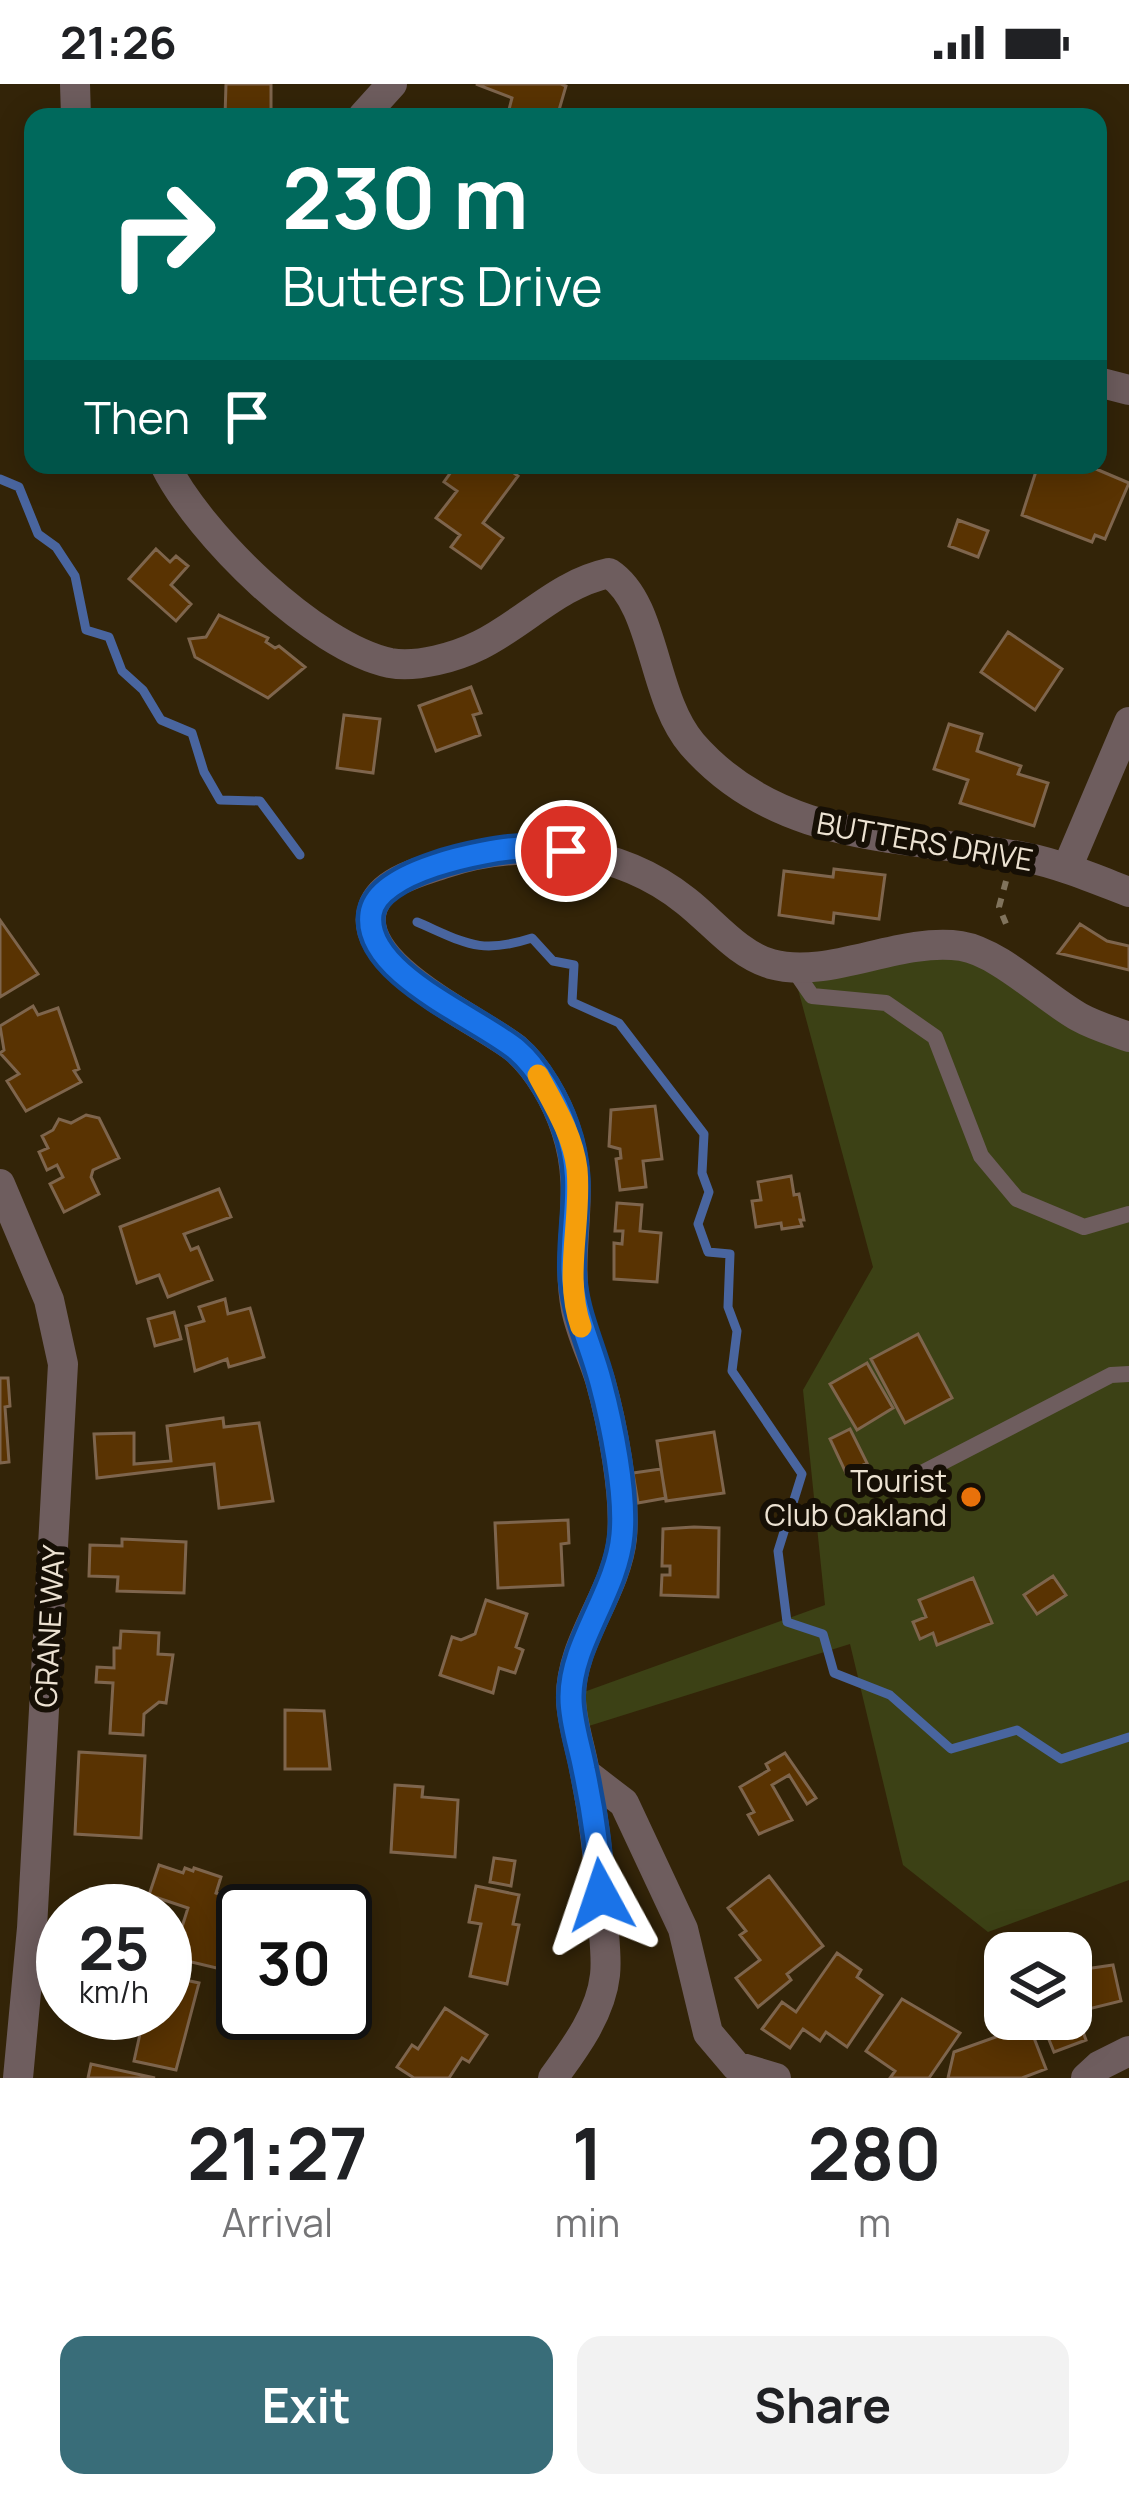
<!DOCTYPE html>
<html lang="en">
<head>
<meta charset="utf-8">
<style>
	body { margin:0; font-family:Manrope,sans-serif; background:#f2f2f2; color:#202124; height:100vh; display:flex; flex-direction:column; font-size:45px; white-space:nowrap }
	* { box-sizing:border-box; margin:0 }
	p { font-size:39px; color:#757577 }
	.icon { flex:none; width:66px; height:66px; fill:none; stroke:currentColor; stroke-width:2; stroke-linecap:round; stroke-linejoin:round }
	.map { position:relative; height:1994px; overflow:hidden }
	.drawer { display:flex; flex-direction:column; background:#fff; flex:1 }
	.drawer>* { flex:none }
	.top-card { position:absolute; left:24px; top:24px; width:1083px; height:366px; border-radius:24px; box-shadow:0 6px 30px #0003; background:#00695c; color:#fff; overflow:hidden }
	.tools { position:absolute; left:984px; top:1848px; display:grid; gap:24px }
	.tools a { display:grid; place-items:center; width:108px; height:108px; border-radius:24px; background:#fff; box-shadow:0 6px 30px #0003; font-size:60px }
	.speed { position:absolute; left:36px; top:1800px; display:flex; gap:24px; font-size:60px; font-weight:700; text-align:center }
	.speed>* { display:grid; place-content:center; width:156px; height:156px; border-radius:50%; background:#fff; box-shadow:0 6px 30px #0003; line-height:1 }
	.speed small { font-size:30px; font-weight:400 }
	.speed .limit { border:6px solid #111; border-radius:18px; background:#fff; color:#111 }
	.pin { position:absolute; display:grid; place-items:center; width:102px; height:102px; color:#fff; margin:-51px; border:6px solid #fff; border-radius:50%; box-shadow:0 3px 12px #0007 }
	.me { position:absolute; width:132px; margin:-66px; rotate:355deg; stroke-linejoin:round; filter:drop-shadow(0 0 9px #0008) }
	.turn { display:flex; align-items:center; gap:42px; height:252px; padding:0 60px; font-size:54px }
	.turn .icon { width:156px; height:156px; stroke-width:2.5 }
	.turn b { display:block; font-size:84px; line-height:102px }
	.then { display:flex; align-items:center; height:114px; padding:0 60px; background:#0003; gap:24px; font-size:45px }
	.eta { display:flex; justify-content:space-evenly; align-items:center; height:204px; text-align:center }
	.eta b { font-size:72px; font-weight:700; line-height:84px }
	.primary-button { display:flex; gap:24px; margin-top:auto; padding:24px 60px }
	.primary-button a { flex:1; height:138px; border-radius:24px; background:#396d79; color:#fff; font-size:48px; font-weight:700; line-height:138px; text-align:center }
	.primary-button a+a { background:#f2f2f2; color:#202124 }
	.status { display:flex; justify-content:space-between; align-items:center; height:84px; padding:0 60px; background:#fff; direction:ltr }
	.status svg { height:33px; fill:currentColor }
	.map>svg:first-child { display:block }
	.green { fill:#3c4115 }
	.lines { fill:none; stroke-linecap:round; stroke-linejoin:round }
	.stream { stroke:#49659f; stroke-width:9 }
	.building { fill:#593302; stroke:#7e654d; stroke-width:3 }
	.path { stroke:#80735c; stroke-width:6; stroke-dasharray:9 9; stroke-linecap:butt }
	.lane { stroke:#6e5d5e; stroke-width:16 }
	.street { stroke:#6e5d5e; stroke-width:30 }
	.route-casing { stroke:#114b97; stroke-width:30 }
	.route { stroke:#1a73e8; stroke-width:21 }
	.slow { stroke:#f59e0b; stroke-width:21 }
	.food-dot { fill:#e8710a; stroke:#160f05; stroke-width:4.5 }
	.labels { text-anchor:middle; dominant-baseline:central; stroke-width:12; stroke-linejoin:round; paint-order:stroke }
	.street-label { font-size:30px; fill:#ece2d2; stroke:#160f05 }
	.poi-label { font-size:30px; fill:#ece2d2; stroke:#160f05; text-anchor:end }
</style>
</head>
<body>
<div class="status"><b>21:26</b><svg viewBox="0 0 49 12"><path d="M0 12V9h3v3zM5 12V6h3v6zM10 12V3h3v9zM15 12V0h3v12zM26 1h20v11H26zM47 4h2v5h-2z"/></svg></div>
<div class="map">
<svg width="1129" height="1994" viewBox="0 0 1129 1994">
	<rect width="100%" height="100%" fill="#332408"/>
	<path class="green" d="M934 860 1129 953V1796L988 1848 903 1781 850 1560 576 1646 570 1613 825 1521 803 1306 873 1183 792 883Z"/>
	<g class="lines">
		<path class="stream" d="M0 395 19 403 38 450 56 463 75 492 86 546 109 553 122 587 143 606 161 636 192 649 204 688 220 716 260 717 300 771
			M417 838C466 859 479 871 532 854L553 877 574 881 572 918 619 939 704 1050 702 1089 709 1108 698 1140 708 1168 730 1170 728 1223 737 1247 732 1287 802 1390 778 1467 787 1538 823 1550 834 1589 890 1611 951 1665 1017 1646 1061 1675 1129 1653"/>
	</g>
	<path class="building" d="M226 0H271V33H225Z
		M476 0H561L566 2 557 33H507L512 14Z
		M456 381H466L469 385 471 381H503L518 392 483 439 503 454 481 484 451 463 460 451 436 434 457 407 444 398Z
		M1038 381H1097L1096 385 1129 399 1105 455 1095 451 1092 458 1022 431Z
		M958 436 988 447 978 473 949 462Z
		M156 465 170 478 176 472 188 482 171 501 191 520 176 537 129 495Z
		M219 531 268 554 266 558 275 564 279 562 305 583 268 614 195 573 189 555 206 553Z
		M1008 548 1062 585 1035 626 981 588Z
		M471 603 481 629 473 631 480 651 436 667 419 622Z
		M344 631 380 635 373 689 337 684Z
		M949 640 982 650 977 667 1021 682 1018 690 1048 699 1034 742 960 719 968 696 934 685Z
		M834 785 885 791 879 835 834 829 833 839 779 831 784 787 833 793Z
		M0 836 38 890 0 913Z
		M1080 840 1107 857 1129 862V886L1058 869Z
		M33 922 38 931 58 924 79 985 74 987 81 998 26 1027 7 997 19 990 0 969 4 966 0 942Z
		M655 1022 662 1075 643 1077 646 1103 620 1106 616 1075 621 1074 620 1065 609 1062 611 1026Z
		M86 1031 99 1034 119 1074 93 1086 91 1093 99 1110 64 1128 50 1100 63 1093 57 1081 47 1086 39 1068 48 1064 42 1052 53 1046 59 1035 71 1039Z
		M791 1092 794 1111 799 1110 804 1136H800L802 1142 782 1145 781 1139 756 1143 752 1117 761 1116 758 1098Z
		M219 1105 231 1133 184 1150 191 1166 198 1163 212 1196 168 1213 159 1191 137 1199 120 1143Z
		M617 1119 642 1121 640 1147 661 1149 657 1198 614 1195V1159L622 1160 623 1147H615Z
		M225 1215 228 1230 250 1224 264 1273 229 1283 227 1275 195 1287 186 1242 204 1237 199 1223Z
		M174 1228 181 1255 155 1262 148 1235Z
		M918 1250 952 1314 905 1339 871 1275Z
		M867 1279 893 1324 857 1346 830 1300Z
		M0 1294H8L10 1322 5 1323 9 1378 0 1379Z
		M223 1334 224 1343 259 1339 273 1417 219 1424 214 1380 97 1394 94 1350 134 1349V1380L171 1377 167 1342Z
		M850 1345 867 1379 846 1389 830 1355Z
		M714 1348 724 1409 666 1417 657 1357Z
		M661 1385 666 1414 638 1419 633 1389Z
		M568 1436 569 1459 561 1460 563 1501 498 1504 495 1439Z
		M694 1443 719 1444 718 1513 661 1511 662 1491H670V1482H662L663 1445Z
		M122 1455 186 1458 184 1509 117 1507 118 1493 89 1492 90 1461 122 1462Z
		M1053 1492 1066 1511 1037 1530 1024 1511Z
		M973 1494 992 1539 937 1561 933 1549 920 1555 913 1538 926 1533 919 1516Z
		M486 1516 527 1530 516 1563 523 1566 515 1589 499 1584 493 1609 440 1591 452 1553 461 1556 475 1550Z
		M121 1547 159 1549 158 1570 173 1571 166 1619 159 1618 144 1630 143 1651 110 1649 113 1599 96 1598 97 1583 114 1584V1564H120Z
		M285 1626 324 1627 330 1685H285Z
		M79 1668 145 1672 141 1754 75 1750Z
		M785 1669 816 1714 807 1720 789 1691 772 1701 792 1736 759 1750 748 1731 754 1728 740 1703 769 1686 766 1680Z
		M395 1701 423 1703 422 1713 458 1716 455 1773 391 1768Z
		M494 1774 515 1777 511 1802 490 1798Z
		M159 1781 183 1789 185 1784 193 1787 194 1784 221 1793 216 1809 233 1815 229 1827 243 1831 225 1886 179 1875 177 1880 165 1876V1841L181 1846 188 1824 149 1811Z
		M769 1792 823 1862 787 1890 791 1896 758 1923 736 1894 760 1876 740 1851 746 1847 728 1824Z
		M476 1802 519 1811 513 1840 519 1841 507 1900 470 1892 481 1840 469 1838Z
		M837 1869 861 1886 857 1893 882 1911 847 1963 826 1948 820 1957 803 1945 790 1964 762 1945 782 1918 796 1928Z
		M1113 1881 1121 1917 1076 1928 1086 1956 1054 1968 1041 1936 1071 1935V1887Z
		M167 1892 199 1899 176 1986 134 1977 144 1932 127 1929H165Z
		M902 1915 960 1949 929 1994H890L895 1987 866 1967Z
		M445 1924 487 1951 469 1978 462 1974 449 1994H414L397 1983 412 1961 418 1965Z
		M1029 1941 1046 1985 1022 1994H948L954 1968Z
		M91 1980 155 1994H88Z"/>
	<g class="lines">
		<path class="path" d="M1006 797 999 823 1009 847"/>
		<path class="lane" d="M792 883 812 912 886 919 935 953 981 1072 1017 1115 1084 1143 1129 1130
			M912 1394 1111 1291 1129 1290"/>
		<path class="street" d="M75 0 76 33
			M363 32 392 0
			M1098 298 1129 306
			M165 381C199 450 314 563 390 579 417 584 456 573 480 561 526 538 558 500 609 489 656 520 651 612 692 660 779 760 905 751 1024 773 1060 780 1095 795 1129 808
			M1067 784 1129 638
			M0 1100 49 1216 63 1280 32 1844 18 1994
			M585 1689 624 1719 683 1845 708 1949 736 1982 776 1994
			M553 1994C575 1964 601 1929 605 1891 607 1874 604 1854 603 1837 600 1787 595 1738 585 1689 581 1665 572 1640 571 1616 569 1559 616 1510 622 1454 626 1411 612 1338 600 1296 593 1273 581 1250 576 1225 564 1163 588 1111 566 1046 557 1018 538 984 516 965 480 936 352 881 373 823 382 797 419 788 443 780 523 753 619 763 686 817 713 838 737 870 771 880 830 896 898 853 961 862 999 868 1045 914 1079 933 1095 942 1113 947 1129 953
			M1086 1994 1099 1982 1129 1967"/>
	</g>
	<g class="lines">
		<g class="route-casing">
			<path id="route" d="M566 767C552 766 536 763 521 764 485 766 376 787 371 830 363 889 479 934 517 966 538 984 556 1017 565 1042 585 1097 571 1132 572 1186 573 1227 591 1260 601 1299 612 1340 626 1409 622 1451 617 1508 570 1560 571 1614 571 1638 580 1663 584 1685 593 1727 599 1769 601 1811"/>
		</g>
		<use href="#route" class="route"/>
		<path class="slow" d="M538 991C554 1021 573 1051 577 1085 582 1138 563 1191 581 1243"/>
	</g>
	<circle class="food-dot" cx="971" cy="1413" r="12"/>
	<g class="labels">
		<g class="street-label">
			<text transform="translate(925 757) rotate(10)">BUTTERS DRIVE</text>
			<text transform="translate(49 1542) rotate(-87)">CRANE WAY</text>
		</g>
		<g class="poi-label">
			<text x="947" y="1396">Tourist<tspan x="947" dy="34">Club Oakland</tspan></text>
		</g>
	</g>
</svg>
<div class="tools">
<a><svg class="icon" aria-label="layers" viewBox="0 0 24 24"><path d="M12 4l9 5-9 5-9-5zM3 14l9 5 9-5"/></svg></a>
</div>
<div class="speed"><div>25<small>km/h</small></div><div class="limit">30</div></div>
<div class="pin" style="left:566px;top:767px;background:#d93025"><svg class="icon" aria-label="arrive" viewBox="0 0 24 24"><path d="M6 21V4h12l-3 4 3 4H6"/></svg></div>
<svg class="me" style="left:601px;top:1811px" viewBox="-20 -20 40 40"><path d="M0-17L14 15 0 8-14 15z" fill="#1a73e8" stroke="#fff" stroke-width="4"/></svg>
<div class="top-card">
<div class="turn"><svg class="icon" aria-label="right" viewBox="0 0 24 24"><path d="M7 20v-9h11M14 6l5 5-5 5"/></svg><div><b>230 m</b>Butters Drive</div></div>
<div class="then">Then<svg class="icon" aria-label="arrive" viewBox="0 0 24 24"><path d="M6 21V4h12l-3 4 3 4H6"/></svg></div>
</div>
</div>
<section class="drawer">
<div class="eta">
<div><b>21:27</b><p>Arrival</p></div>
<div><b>1</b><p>min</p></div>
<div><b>280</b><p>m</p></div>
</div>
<div class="primary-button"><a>Exit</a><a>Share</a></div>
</section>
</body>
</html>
